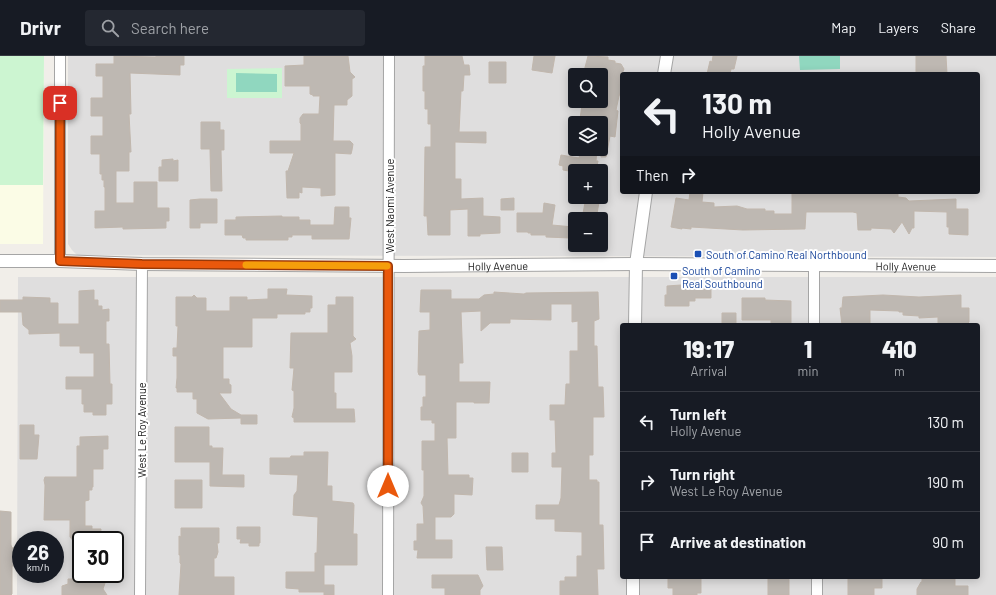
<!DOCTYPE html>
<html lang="en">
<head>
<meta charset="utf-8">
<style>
	body { margin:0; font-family:Barlow,sans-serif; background:#242831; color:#f1f3f6; height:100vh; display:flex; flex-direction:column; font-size:15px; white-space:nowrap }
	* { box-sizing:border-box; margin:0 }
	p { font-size:13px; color:#9ea1a6 }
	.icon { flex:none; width:22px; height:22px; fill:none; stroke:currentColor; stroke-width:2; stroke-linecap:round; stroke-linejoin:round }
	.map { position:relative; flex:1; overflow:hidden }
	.drawer { position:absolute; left:620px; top:267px; width:360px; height:256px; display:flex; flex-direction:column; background:#171b24; border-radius:4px; box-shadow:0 2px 10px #0003 }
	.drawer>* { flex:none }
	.banner { position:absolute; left:620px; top:16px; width:360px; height:122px; border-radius:4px; box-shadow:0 2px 10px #0003; background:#171b24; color:#f1f3f6; overflow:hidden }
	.tools { position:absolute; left:568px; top:12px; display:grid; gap:8px }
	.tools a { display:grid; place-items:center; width:40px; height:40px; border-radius:4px; background:#171b24; box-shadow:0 2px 10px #0003; font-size:20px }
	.speed { position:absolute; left:12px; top:475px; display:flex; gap:8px; font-size:20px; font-weight:700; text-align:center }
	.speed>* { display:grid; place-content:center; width:52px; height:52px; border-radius:50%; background:#171b24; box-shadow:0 2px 10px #0003; line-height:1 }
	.speed small { font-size:10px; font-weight:400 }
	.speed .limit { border:2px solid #111; border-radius:6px; background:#fff; color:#111 }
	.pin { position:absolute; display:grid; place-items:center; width:34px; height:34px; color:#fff; margin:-17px; border-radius:8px; box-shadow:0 2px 6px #0006 }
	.me { position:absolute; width:44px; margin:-22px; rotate:0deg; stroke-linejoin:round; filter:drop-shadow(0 0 3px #0008) }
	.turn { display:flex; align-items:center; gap:14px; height:84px; padding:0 16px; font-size:18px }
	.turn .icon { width:52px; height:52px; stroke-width:2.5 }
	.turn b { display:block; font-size:28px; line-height:34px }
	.then { display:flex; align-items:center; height:38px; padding:0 16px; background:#0003; gap:8px; font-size:15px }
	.eta { display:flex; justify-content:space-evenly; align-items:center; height:68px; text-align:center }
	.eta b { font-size:24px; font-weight:800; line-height:28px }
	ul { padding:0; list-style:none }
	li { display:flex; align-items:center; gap:12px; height:60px; padding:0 16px; border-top:1px solid #363941 }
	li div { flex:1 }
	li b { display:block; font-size:15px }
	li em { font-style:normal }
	header { display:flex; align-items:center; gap:24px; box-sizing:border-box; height:56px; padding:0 20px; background:#171b24; border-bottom:1px solid #363941 }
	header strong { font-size:19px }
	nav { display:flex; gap:22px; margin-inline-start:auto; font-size:14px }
	.search { width:280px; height:36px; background:#242831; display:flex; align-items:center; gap:10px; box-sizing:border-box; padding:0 14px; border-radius:4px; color:#9ea1a6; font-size:15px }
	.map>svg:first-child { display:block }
	.residential { fill:#dfdede; fill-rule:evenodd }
	.education { fill:#fbfce6 }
	.park { fill:#ccf5d1 }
	.pitch { fill:#90d7bf }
	.building { fill:#beb8b2; stroke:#c1b7ad }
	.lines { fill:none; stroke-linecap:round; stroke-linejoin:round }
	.minor-casing { stroke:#a5a5a5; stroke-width:12 }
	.tertiary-casing { stroke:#a5a5a5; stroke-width:14 }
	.minor { stroke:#fff; stroke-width:10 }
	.tertiary { stroke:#fff; stroke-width:12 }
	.route-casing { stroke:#983908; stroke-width:10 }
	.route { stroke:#ea580c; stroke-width:7 }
	.slow { stroke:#f59e0b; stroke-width:7 }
	.transit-dot { fill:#1a4fb4; stroke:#fff; stroke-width:1.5 }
	.labels { text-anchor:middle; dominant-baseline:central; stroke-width:4; stroke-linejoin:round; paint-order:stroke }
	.street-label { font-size:11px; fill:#212121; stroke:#fff }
	.transit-label { font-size:11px; fill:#164399; stroke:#fff; text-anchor:start }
</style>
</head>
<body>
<header>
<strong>Drivr</strong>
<div class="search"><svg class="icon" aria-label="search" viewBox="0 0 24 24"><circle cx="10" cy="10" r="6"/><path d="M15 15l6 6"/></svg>Search here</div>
<nav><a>Map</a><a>Layers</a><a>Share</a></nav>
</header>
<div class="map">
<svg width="996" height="539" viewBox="0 0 996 539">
	<rect width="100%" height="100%" fill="#f1eee9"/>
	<path class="residential" d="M68 0H996V201L77 199 72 194 68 188ZM622 18H978V136H622ZM575 19H601V45H575ZM575 67H601V93H575ZM575 115H601V141H575ZM575 163H601V189H575Z
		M18 221H996V539H17ZM622 269H978V521H622ZM21 484H55V518H21ZM81 484H115V518H81Z"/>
	<path class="education" d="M0 0H44L43 188H0Z"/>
	<path class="park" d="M0 0H44L43 129H0Z
		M282 12V42H227V13Z"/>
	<path class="pitch" d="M799 0H840V13L800 14Z
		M236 17 277 18V36H236Z"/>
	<path class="building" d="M114 0 156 1V0H184V9H180V19L130 17 131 58H129L131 96H129V115H116V147H134V126H157V152H169V165H166V172L123 173V171L95 172V155H105V131H104V124H102V118H100V98H91V80H103V60H91V42H103V20H96V8H114Z
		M304 0H348L350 16 355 21 352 23V40L347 44V49H334L333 85H350L353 88 352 94 351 98 335 97V139L321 140V132L302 131V137L299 136V142H287L286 115H288L294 97H270V85H301V68L300 67V62L303 58H319L320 40H313V39L310 38V30H285V10L304 9Z
		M425 0H462L464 9H469L470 19H464L463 35H461L459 76H486V87L455 86V123H461V143L483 142V160L500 161V177L480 178V180H468V153L450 154V179H428L427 160H424L425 91H431V68H428V53H425V35H423V10H425Z
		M534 0H555L552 17 532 14Z
		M588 0 608 1V4L615 5V7L621 8 624 13 622 18V33L619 40 616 54 618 55 615 81 610 80 606 101H601V67H588L589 64 580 63 582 49 601 52V19H583Z
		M713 0H737L734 13H731L730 18H707L710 5 712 6Z
		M916 0H946L947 18H916Z
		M489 6H506V27H489Z
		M201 66H220V74H224V94H221L222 135H211L210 93H201Z
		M581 93H597L596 105H598L596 115H575V116L563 114V110L559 109 561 99 579 102Z
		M173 103V105L178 104V125H159V111H162V104Z
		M690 136H703L702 146 714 147V151L737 150 747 153H765V155H774V158H792V136H898V141L906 142 909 145 956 143V153H968V179L949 178V171H947V156L914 155V172H912L909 178 902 166 894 177 891 173 871 172V174H858L857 157 853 156H806L805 173H802L743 174 691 171V173L682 172V173L671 171 676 142 689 144Z
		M586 141H600L596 163H582Z
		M514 142V154H501V143Z
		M200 143H217V167H200V172H190V144Z
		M544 147 555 149 552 169 573 171 571 182 546 181V179H531V177H528V176H517V157H543Z
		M335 151H349V162H351L349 183H312V179H292V181H288V184H246V182H243L242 179H225V164H236V161L282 160V161H299V164H310V169H334Z
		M681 229H711V242H695V245H689V250H665V239H667V230Z
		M268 233H287L286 239 312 240V252H310V256H305V258H277V262H252V291H223V323H229V328L231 329V337H219L231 353 241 359H257V368H241V362L208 363 197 357V343H193V336H177V332H176L177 322V300H173V292H177L178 270H176V241H192L194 239 197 242H206V255H230V241H247V244L268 243Z
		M94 234V244H98V250H102V254L109 253V265H106V288H109L110 328H112V348H106V359H93V356H84V348H82V333H66V321H94V297H80V290H60V277L29 278V274L23 269 22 256H0V244H23V241L50 242V247H58V268H79V235Z
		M421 234H451V243H479L484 239 494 238V236L524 238 526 237 598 236 599 263 594 265V290H597L598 331H603L604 361H593V399H589V424H597V426H599V469H603L604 513H597L598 539H560V525H565V521H577V500H582V476L555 475V463H536V449H559L561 442 562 411H552V397H556L555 364H550V349H565L566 328H570V295H578V265L572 266V248H551V264L510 263V267H490L481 275V255L461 256 463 307H459V326H490L489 347H474V346H456V382H447L448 419H469V422H473L472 439 454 438V458L451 461H435V484H452V502H417L418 494H414V485H417V468H424L423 450 421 447 424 440V414H422V385H435V367H432V364H421V351H423V341H426V319H419L418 316 419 275 430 274V256H420Z
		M883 239 919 241 961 239V252H969V266L966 269H938V261L919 262V260L903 259V256H899V255L870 254V269H842L840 252H842L843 241Z
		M336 241H353V280L356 283 350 287 352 300V316H334V337H336V353H354L355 366H294V362L292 361 294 352V335L292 334 294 312H290L291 277H328V249H336Z
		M742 242H765V244L791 245V269H771V264H742Z
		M722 257H736V269H722Z
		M20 369H34V379H39L37 403H20Z
		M175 371H209V390H212V392H223L222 419H244V431L210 430V406H175Z
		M108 380V393H103V413H93V431H92V434H89V444L85 445V470H92V473H101L100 484H81V494L70 481V464H44L45 429 44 424 45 421H77V390H80V381Z
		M304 396H328L327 430H332V445L353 447 354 449 353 478H357V509H324V529H334V539H324V536H299V533L286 532V516H315V497H317L318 461 293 459 294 439 297 435 298 419 270 418V402H290L291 400H304Z
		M512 397H528V416H512Z
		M175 424H202V452H175Z
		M0 455 11 456V489L12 492 21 491V510H12V538L11 539H0Z
		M237 471H260V487H259V490H249V487H240L241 483H237Z
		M181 472H219V487H217L218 496 216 502H214V521H234V539H179L181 508 180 507V499H179V480L181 481Z
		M486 491H502L503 514H487Z
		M432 519H478L483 530 480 534V539H445V532H432Z
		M668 521H701V537H697V539H673V532H668Z
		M768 521H789V539H768Z
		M848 521H882V532H874V539H848Z
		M922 521H955V530H968V539H917V533L921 526H922Z
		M68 523H103L105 527 103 533 107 539H62V530L68 528Z"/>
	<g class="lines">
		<g class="minor-casing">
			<path id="minor" d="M60 205V0
				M814 269V210
				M140 539 142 208
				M388 539 389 0
				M817 539V521"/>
		</g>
		<g class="tertiary-casing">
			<g id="tertiary">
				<path d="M664 18 667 0"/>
				<path id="s1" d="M0 205H60L142 208 404 210 636 208 996 210"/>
				<path d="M635 269 636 208 646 136"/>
				<path d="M633 539V521"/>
			</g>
		</g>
		<use href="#minor" class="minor"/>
		<use href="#tertiary" class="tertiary"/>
	</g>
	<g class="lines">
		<g class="route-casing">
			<path id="route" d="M60 47V205L142 208 388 210V430"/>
		</g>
		<use href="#route" class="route"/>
		<path class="slow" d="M246 209 387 210"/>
	</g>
	<g class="transit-dot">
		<rect x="694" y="194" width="8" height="8" rx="2"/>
		<rect x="670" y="216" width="8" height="8" rx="2"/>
	</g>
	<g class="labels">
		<g class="street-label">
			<text transform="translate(389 150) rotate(-90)">West Naomi Avenue</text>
			<text stroke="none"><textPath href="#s1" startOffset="498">Holly Avenue</textPath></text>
			<text stroke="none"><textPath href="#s1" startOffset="906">Holly Avenue</textPath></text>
			<text transform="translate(141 374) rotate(-90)">West Le Roy Avenue</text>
		</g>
		<g class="transit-label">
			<text x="706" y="198">South of Camino Real Northbound</text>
			<text x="682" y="214">South of Camino<tspan x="682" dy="13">Real Southbound</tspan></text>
		</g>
	</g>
</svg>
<div class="tools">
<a><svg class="icon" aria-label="search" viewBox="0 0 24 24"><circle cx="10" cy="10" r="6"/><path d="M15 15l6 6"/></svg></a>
<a><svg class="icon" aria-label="layers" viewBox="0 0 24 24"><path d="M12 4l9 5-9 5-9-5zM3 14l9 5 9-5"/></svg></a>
<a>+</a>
<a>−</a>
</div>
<div class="speed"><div>26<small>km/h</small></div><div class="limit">30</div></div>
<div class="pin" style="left:60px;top:47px;background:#d93025"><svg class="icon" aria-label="arrive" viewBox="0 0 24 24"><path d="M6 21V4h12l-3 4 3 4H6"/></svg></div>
<svg class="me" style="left:388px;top:430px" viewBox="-20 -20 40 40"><circle r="19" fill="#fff"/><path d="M0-13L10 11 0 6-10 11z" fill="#ea580c"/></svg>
<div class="banner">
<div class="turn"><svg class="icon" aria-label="left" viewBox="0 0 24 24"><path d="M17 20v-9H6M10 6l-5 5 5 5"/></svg><div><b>130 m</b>Holly Avenue</div></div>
<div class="then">Then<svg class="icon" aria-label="right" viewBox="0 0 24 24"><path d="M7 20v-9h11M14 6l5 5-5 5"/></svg></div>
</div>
<section class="drawer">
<div class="eta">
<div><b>19:17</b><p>Arrival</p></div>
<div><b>1</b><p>min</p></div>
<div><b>410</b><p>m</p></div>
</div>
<ul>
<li><svg class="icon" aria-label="left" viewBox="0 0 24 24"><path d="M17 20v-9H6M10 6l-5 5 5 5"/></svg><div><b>Turn left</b><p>Holly Avenue</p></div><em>130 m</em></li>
<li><svg class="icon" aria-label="right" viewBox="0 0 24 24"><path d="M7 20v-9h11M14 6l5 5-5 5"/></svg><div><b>Turn right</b><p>West Le Roy Avenue</p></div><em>190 m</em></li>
<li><svg class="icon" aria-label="arrive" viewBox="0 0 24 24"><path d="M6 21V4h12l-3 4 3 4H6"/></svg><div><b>Arrive at destination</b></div><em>90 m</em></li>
</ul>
</section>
</div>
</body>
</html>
